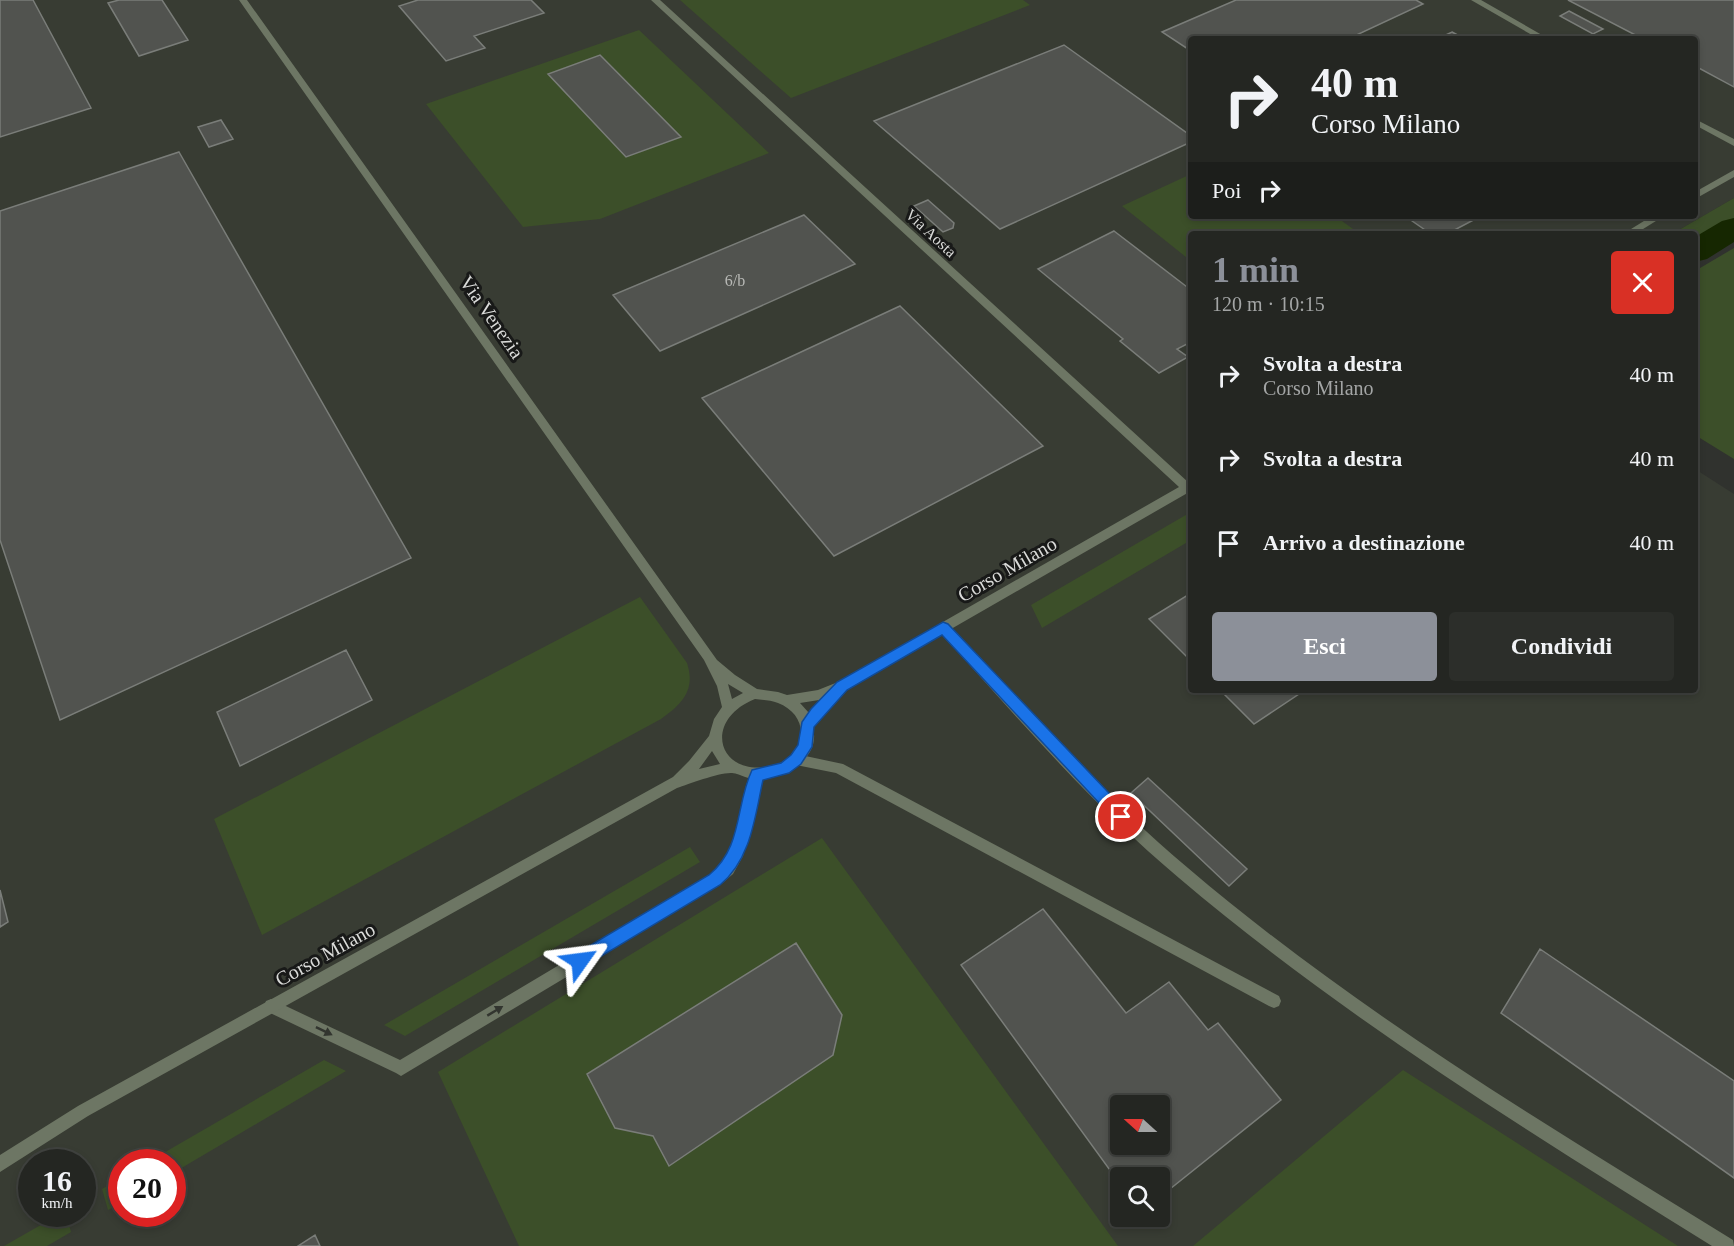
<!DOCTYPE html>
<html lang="it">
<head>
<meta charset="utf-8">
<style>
	body { margin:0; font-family:Georgia,serif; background:#2c2e2a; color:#f1f3f6; height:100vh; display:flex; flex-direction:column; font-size:22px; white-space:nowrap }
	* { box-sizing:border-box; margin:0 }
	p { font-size:20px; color:#a3a5a5 }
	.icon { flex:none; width:33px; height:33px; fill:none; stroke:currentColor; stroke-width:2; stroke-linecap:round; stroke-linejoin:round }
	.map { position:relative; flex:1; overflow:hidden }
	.sheet { position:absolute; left:1188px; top:231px; width:510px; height:462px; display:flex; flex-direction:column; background:#242622; border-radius:6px; box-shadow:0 3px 9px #0003,0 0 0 2px #414340 }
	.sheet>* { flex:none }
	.hud { position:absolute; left:1188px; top:36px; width:510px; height:183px; border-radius:6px; box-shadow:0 3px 9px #0003,0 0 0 2px #414340; background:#242622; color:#f1f3f6; overflow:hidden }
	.needle { width:39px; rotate:291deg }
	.fabs { position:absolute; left:1110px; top:1095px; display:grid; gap:12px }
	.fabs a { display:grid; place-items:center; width:60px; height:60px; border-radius:6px; background:#242622; box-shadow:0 3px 9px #0003,0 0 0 2px #414340; font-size:30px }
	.speed { position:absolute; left:18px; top:1149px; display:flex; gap:12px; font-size:30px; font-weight:700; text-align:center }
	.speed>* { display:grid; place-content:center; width:78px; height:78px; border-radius:50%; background:#242622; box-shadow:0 3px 9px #0003,0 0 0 2px #414340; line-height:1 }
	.speed small { font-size:15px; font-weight:400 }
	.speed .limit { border:9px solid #d22; background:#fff; color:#111 }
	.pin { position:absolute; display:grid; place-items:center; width:51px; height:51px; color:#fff; margin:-26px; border:3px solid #fff; border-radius:50%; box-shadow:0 2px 6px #0007 }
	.me { position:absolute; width:66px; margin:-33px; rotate:59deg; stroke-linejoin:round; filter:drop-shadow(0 0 4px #0008) }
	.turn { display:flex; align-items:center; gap:21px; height:126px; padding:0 24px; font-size:27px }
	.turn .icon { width:78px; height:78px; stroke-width:2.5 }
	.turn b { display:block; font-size:42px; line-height:51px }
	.then { display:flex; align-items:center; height:57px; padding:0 24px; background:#0003; gap:12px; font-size:22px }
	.round { display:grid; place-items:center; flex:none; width:63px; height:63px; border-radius:6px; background:#2c2e2a }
	.summary { display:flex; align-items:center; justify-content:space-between; height:102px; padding:0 24px }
	h1 { font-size:36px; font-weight:600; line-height:45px; color:#8c9099 }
	.action { display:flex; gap:12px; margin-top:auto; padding:12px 24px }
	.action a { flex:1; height:69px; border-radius:6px; background:#8c9099; color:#fff; font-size:24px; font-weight:600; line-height:69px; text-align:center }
	.action a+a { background:#2c2e2a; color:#f1f3f6 }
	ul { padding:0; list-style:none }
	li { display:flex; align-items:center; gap:18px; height:84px; padding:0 24px }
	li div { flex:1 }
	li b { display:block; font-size:22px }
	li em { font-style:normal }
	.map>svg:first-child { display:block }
	.built { fill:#383c33; fill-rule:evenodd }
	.green { fill:#3c4f29 }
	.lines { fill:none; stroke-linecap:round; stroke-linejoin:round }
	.canal { fill:#162701; fill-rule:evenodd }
	.building { fill:#51534f; stroke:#7a7d79; stroke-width:1.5; fill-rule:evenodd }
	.lane { fill:#6d7664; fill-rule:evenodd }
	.street { fill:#6d7664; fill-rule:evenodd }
	.oneway { fill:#32352f }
	.route { fill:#1a73e8; stroke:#114b97; stroke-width:1.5 }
	.labels { text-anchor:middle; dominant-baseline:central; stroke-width:6; stroke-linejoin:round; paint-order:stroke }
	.far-street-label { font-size:16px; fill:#dadbd9; stroke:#181918 }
	.number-label { font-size:16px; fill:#b8b9b6 }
	.street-label { font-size:20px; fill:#dadbd9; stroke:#181918 }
</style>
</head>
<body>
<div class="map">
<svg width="1734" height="1246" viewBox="0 0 1734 1246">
	<rect width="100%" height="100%" fill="#30322e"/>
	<path class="built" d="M0 0H1734V198L1672 234H1191V690H1695V469L1734 494V1246H0ZM1191 39H1695V216H1191ZM1120 1106H1160V1144H1120ZM32 1162H82V1214H32ZM122 1162H172V1214H122ZM1120 1178H1160V1216H1120Z"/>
	<path class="green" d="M680 0H1023L1030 5 791 98Z
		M639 30 769 153 600 219 523 227 426 104Z
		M1191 174V216H1335L1360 234H1191V261L1122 206Z
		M1734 198V218L1695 241V234H1672Z
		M1734 248V459L1695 435V271Z
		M1191 512V540L1042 628 1031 605Z
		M640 597 687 663C696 690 682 704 661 719L262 935 214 819Z
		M822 838 1118 1246H519L438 1072Z
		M690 847 700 862 405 1036 384 1025Z
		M324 1060 346 1071 173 1173 172 1162H148Z
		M1403 1070 1678 1246H1193Z
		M121 1178V1203L108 1210 102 1189Z
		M60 1214H66L71 1232 47 1246H4Z"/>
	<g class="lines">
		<path class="canal" d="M1734 218V242L1707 259 1695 262V237L1722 221Z"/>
	</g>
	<path class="building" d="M0 0H33L91 108 0 137Z
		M119 0H162L188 40 139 56 108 3Z
		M418 0H531L544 13 474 36 485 48 446 61 399 6Z
		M1236 0H1416L1423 4 1348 39H1191V51L1162 32Z
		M1568 0H1734V87L1695 66V39H1643Z
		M1569 11 1603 29 1593 34 1560 16Z
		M1452 32 1465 39H1437Z
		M1064 45 1191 136V142L1000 229 874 121Z
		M600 55 681 137 626 157 548 74Z
		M221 120 233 139 209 147 198 127Z
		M179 152 411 558 60 720 0 540V211Z
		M928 200 954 223 953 228 943 232 914 206Z
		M804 215 855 264 660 351 613 295Z
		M1405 216H1481L1447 234H1431Z
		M1114 231 1191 290V342L1177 349 1188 357 1159 373 1120 341 1123 339 1038 269Z
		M900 306 1043 446 834 556 702 398Z
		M1191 593V661L1149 619Z
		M346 650 372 700 240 766 217 712Z
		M1220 690H1305L1254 724Z
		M1148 778 1247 869 1229 886 1131 793Z
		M0 890 8 922 0 927Z
		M1043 909 1126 1013 1169 982 1208 1030 1218 1023 1281 1100 1160 1197V1178H1120V1184L961 965ZM1120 1106H1160V1144H1120Z
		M796 943 842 1015 833 1055 669 1166 653 1136 615 1128 587 1074Z
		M1540 949 1734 1081V1178L1501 1013Z
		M315 1235 320 1246H298Z"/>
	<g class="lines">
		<path class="lane" d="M943 623 947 625C1025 708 1101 795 1188 868 1356 1011 1546 1125 1733 1240L1734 1246H1712C1529 1132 1344 1018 1179 878 1091 804 1016 716 939 631L937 628 939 625Z
			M796 754 843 764 1279 996 1281 1001 1279 1006 1274 1008 1269 1006 836 773 791 764 790 760 791 756Z
			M757 768 762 770 764 774 743 856 733 874 720 885 406 1073 401 1076 396 1073 266 1011 264 1006 266 1001 271 999 400 1060 710 875 723 864 730 854 750 774 752 770Z"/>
		<path class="street" d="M239 0H247L717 660 735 675 757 689 778 692 787 695 818 690 838 682 1179 487 651 0H660L1188 482 1191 481V491L845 690 813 728C821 758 785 778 759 780 749 780 741 774 732 773 720 772 689 784 677 788L88 1116 0 1172V1155L78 1106 673 777 689 761 709 736 714 719 722 707 717 686 704 660ZM728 684 743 693 732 699ZM755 699C763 700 771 700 778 703 799 711 808 732 795 751 789 759 780 764 772 766 717 778 702 720 755 699ZM821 700 809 713 800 703 819 700ZM712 751 720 764 699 769Z
			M1471 0H1481L1549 39H1539Z
			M1695 119 1734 139V146L1695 125Z
			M1734 170V177L1695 199V192Z
			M1652 216H1664L1635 234H1623Z"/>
	</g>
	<defs><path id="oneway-solid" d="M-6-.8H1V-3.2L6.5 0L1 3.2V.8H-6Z" transform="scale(1.5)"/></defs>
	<g class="oneway">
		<use href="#oneway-solid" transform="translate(495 1011) rotate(-31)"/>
		<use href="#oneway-solid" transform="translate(324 1031) rotate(26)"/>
	</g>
	<path class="route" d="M943 622 948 624 1127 812 1129 817 1127 821 1121 823 1116 821 942 635 847 690 814 727 812 747 801 764 789 773 763 780C755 816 751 860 720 885L580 969 574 966 571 961 574 955 709 875C743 847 735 806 752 770L781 763 791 755 798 745 802 722 811 709 837 682Z"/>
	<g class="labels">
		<g class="far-street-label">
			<text transform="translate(931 233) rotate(43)">Via Aosta</text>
		</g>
		<g class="number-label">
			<text x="735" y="280">6/b</text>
		</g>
		<g class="street-label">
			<text transform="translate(492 317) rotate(55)">Via Venezia</text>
			<text transform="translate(1007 569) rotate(-30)">Corso Milano</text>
			<text transform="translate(325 954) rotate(-29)">Corso Milano</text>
		</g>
	</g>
</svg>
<div class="fabs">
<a><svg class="needle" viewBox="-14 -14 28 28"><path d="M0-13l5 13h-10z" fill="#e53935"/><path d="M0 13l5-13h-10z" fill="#a3a5a5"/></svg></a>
<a><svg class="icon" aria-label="search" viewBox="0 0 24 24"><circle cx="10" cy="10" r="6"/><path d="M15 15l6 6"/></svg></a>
</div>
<div class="speed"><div>16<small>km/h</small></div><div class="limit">20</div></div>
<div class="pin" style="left:1121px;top:817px;background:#d93025"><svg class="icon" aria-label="arrive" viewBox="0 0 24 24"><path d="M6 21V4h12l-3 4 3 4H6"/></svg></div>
<svg class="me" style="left:580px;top:961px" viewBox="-20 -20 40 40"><path d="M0-17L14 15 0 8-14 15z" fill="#1a73e8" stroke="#fff" stroke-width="4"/></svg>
<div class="hud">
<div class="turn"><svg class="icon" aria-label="right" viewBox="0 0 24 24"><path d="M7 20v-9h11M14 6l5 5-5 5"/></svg><div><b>40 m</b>Corso Milano</div></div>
<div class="then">Poi<svg class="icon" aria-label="right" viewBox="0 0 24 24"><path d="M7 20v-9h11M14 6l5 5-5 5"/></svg></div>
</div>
<section class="sheet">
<div class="summary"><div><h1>1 min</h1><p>120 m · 10:15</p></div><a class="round" style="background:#d93025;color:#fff"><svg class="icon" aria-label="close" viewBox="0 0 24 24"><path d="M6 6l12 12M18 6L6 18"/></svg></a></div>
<ul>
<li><svg class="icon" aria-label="right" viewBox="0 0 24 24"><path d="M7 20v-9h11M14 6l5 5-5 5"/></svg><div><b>Svolta a destra</b><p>Corso Milano</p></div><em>40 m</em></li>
<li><svg class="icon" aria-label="right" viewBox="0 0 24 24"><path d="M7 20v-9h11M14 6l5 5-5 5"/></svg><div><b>Svolta a destra</b></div><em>40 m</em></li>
<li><svg class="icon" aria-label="arrive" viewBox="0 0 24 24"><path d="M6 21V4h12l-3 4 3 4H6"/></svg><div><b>Arrivo a destinazione</b></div><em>40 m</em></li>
</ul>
<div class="action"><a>Esci</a><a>Condividi</a></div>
</section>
</div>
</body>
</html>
